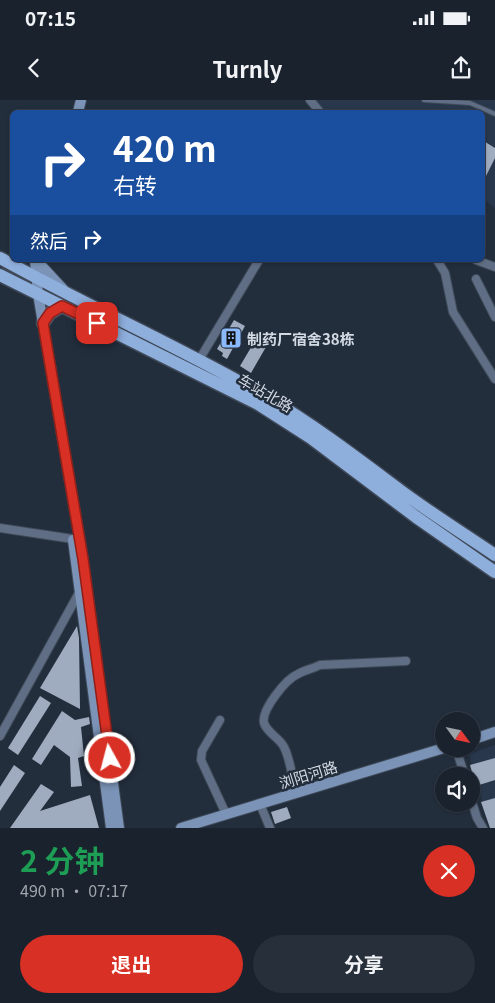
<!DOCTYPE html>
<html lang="zh">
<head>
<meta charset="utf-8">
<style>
	body { margin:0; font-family:Georgia,"Noto Sans SC",serif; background:#272f3a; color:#f1f3f6; height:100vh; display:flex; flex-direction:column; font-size:19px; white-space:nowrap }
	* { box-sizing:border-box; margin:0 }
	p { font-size:16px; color:#9fa4aa }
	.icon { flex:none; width:28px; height:28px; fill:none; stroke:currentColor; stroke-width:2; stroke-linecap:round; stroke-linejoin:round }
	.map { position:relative; height:728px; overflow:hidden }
	.sheet { display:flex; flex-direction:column; background:#1a222e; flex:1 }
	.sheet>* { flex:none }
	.top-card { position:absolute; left:10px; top:10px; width:475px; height:152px; border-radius:8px; box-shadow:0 1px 4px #0004,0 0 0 1px #383f4a; background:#1a4fa0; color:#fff; overflow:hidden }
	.needle { width:32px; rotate:123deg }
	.controls { position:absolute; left:435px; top:612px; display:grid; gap:10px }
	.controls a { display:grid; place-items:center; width:45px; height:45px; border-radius:50%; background:#1a222e; box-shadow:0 1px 4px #0004,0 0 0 1px #383f4a; font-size:25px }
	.pin { position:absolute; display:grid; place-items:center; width:42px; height:42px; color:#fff; margin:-21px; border-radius:10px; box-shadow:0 2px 8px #0006 }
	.me { position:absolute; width:55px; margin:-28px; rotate:353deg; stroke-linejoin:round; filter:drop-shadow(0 0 4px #0008) }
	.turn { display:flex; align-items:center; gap:18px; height:105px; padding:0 20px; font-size:22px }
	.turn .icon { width:65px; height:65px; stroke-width:2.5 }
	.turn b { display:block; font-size:35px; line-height:42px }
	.then { display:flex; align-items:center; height:48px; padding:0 20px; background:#0003; gap:10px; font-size:19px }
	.round { display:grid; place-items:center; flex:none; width:52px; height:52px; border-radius:26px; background:#272f3a }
	.headline { display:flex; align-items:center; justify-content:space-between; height:85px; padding:0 20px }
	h1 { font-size:30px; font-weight:700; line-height:38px; color:#1e9e55 }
	.cta { display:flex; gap:10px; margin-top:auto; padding:10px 20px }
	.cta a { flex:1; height:58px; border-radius:30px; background:#d93025; color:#fff; font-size:20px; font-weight:700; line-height:58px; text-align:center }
	.cta a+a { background:#272f3a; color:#f1f3f6 }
	.status { display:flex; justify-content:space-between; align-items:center; height:35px; padding:0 25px; background:#1a222e; direction:ltr }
	.status svg { height:14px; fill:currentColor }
	header { display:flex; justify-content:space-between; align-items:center; height:65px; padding:0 20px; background:#1a222e; font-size:22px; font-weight:700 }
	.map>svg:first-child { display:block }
	.built { fill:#28374b }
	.building { fill:#9facbf }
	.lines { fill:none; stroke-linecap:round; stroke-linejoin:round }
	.lane-casing { stroke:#3f4958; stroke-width:6 }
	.street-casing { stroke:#3f4958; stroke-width:10 }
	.secondary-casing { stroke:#3f4958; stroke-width:12 }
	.primary-casing { stroke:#3f4958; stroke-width:15 }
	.lane { stroke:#5f6e84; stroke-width:4 }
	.street { stroke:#5f6e84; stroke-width:8 }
	.secondary { stroke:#7a93b6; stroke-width:10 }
	.primary { stroke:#8eaedc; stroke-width:12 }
	.route-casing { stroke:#8d1f18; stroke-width:12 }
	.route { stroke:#d93025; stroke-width:9 }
	.labels { text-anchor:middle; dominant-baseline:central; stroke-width:5; stroke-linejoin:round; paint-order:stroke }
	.poi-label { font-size:15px; font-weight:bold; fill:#d2d9e3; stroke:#232e3d; text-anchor:start }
	.street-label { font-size:15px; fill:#d2d9e3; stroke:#232e3d }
</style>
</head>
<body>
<div class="status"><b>07:15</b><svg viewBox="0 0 49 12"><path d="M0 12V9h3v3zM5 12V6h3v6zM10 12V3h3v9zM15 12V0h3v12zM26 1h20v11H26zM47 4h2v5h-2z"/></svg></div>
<header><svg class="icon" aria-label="back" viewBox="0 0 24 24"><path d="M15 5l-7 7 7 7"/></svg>Turnly<svg class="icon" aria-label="share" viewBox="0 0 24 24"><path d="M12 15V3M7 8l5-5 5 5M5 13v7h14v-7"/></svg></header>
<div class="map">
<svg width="495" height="728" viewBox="0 0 495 728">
	<rect width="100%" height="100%" fill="#232e3d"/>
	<path class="built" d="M316 0H495V108L483 99 482 12H323Z
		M495 645V724L487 719 469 654Z"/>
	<path class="building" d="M482 40 495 48V58L482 84Z
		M234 220 245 226 227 259 222 256 223 253 217 249Z
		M259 234 270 240 251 273 240 266Z
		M77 526 79 538 80 609 40 588Z
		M40 596 51 603 18 655 8 648Z
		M62 611 75 620 89 617 90 624 81 627 84 656 78 658 82 686 71 687 70 657 54 645 41 665 32 659Z
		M495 658V680L476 686 470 665Z
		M14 665 25 673 0 711V687Z
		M41 684 54 692 40 711 90 695 99 728H10Z
		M495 698V728H490L481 702Z
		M287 707 291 718 275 724 271 712Z"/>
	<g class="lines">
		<g class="lane-casing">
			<path id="lane" d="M424 0 470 3 495 14"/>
		</g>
		<g class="street-casing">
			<path id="street" d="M310 0 320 12
				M437 160 445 173 453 212 495 279
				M476 160 495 167
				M476 179 495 217
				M199 260 259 160
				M0 428 73 439
				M220 620 202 651 201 660 226 714
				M0 636 80 491
				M456 649 465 676
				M296 693C292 678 291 661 284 647 280 638 267 633 264 623 261 610 286 579 298 574 305 570 312 569 320 565L406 561
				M471 699 477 718 483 728
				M260 704 270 728"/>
		</g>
		<g class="secondary-casing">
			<path id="secondary" d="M78 12 81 0
				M35 160 38 194 83 459 119 728
				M36 160 63 189
				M73 440 111 728
				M471 640 495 632
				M181 728 444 648"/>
		</g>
		<g class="primary-casing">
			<path id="primary" d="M0 158C88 207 181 247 268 298 315 326 358 359 401 391 432 414 464 434 495 455
				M0 175 258 304 311 338 416 417 495 472
				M43 223 50 213 62 206"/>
		</g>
		<use href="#lane" class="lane"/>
		<use href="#street" class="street"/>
		<use href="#secondary" class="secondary"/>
		<use href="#primary" class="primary"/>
	</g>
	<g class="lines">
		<g class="route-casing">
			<path id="route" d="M97 223 62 206 50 213 43 223 83 459 110 658"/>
		</g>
		<use href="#route" class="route"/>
	</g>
	<defs>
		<g id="building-square" transform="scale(1.125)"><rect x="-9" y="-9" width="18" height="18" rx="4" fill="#8abafc" stroke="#232e3d"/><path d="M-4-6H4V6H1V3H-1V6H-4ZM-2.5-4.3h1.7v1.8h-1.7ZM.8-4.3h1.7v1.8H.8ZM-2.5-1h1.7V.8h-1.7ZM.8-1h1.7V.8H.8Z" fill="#111"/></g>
	</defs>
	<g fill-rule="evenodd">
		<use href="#building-square" x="231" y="238"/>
	</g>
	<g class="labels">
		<g class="poi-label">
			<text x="247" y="238">制药厂宿舍38栋</text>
		</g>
		<g class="street-label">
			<text transform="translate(266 292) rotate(30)">车站北路</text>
			<text transform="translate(308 674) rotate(-17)">浏阳河路</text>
		</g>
	</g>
</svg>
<div class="controls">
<a><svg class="needle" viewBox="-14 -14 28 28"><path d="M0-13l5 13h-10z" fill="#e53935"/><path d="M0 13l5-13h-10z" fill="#9fa4aa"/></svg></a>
<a><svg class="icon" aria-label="sound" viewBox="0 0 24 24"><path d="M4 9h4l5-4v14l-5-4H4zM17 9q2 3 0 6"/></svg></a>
</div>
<div class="pin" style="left:97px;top:223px;background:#d93025"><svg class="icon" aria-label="arrive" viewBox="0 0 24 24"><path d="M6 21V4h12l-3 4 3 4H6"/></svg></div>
<svg class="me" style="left:110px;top:658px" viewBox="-20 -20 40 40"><circle r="17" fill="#d93025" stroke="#fff" stroke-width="3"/><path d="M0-11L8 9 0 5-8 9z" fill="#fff"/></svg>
<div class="top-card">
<div class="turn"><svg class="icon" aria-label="right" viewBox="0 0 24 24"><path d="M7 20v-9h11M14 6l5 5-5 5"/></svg><div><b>420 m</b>右转</div></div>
<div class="then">然后<svg class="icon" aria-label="right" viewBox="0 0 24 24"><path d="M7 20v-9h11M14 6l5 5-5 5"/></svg></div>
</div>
</div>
<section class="sheet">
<div class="headline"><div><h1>2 分钟</h1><p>490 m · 07:17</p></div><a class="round" style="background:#d93025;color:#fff"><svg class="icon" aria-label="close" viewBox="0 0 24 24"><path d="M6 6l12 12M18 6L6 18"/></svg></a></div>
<div class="cta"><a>退出</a><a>分享</a></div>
</section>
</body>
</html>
